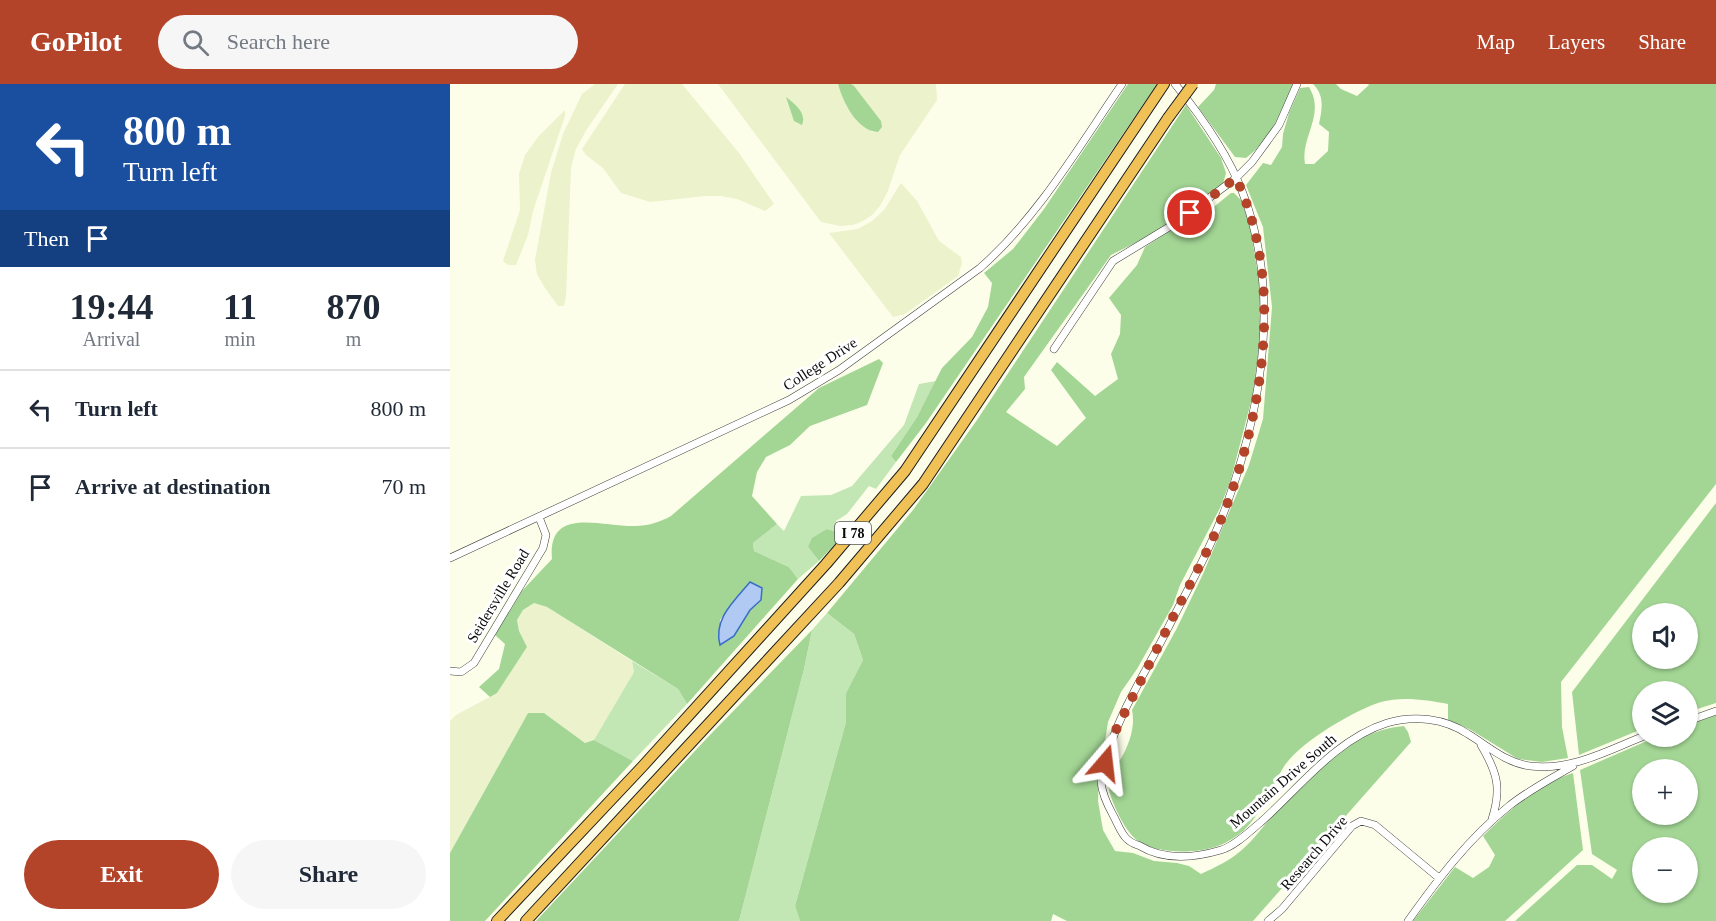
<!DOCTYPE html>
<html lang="en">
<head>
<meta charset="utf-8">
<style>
	body { margin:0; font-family:"Times New Roman",serif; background:#f6f6f7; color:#1f2937; height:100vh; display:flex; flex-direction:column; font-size:22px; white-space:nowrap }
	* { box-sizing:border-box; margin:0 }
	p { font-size:20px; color:#747a83 }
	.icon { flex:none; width:33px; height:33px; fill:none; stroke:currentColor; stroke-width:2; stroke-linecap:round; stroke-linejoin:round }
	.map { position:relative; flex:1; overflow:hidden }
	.panel { display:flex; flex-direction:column; background:#fff; width:450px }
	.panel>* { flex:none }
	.guide { background:#1a4fa0; color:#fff; overflow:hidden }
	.fabs { position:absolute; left:1182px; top:519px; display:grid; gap:12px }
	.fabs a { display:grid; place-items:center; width:66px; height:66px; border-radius:50%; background:#fff; box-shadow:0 2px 4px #0004; font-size:30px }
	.pin { position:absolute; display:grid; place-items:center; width:51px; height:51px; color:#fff; margin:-26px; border:3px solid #fff; border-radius:50%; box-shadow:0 2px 6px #0007 }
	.me { position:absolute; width:66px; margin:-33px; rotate:17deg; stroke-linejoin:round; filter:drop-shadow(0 0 4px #0008) }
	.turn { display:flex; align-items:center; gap:21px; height:126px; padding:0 24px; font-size:27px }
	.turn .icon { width:78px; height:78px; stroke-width:2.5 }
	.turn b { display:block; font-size:42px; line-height:51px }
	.then { display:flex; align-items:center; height:57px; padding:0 24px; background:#0003; gap:12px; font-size:22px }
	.eta { display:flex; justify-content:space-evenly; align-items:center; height:102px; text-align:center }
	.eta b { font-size:36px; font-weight:600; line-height:42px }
	.primary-button { display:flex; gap:12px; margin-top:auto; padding:12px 24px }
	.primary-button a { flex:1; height:69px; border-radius:36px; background:#b44429; color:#fff; font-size:24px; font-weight:600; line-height:69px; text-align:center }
	.primary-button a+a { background:#f6f6f7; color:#1f2937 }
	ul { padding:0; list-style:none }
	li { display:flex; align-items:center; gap:18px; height:78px; padding:0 24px; border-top:2px solid #e0e1e3 }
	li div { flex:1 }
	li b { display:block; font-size:22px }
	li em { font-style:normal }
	header { display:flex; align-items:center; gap:36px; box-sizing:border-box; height:84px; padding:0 30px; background:#b44429; color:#fff }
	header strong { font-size:28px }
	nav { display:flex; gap:33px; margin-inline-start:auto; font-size:21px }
	.search { width:420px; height:54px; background:#f6f6f7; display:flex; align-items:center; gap:15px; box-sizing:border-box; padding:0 21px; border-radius:33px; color:#747a83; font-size:22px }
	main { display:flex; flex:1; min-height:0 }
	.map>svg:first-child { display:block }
	.farmland { fill:#ecf2cb }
	.green { fill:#c3e6b5 }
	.forest { fill:#a3d695; fill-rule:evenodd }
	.water { fill:#b0caf3; stroke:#3a6dc7; stroke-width:1.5 }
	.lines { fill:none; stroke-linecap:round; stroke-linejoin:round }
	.minor-casing { stroke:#3e3e3e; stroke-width:8 }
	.highway-casing { stroke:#1c1c1c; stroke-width:12 }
	.minor { stroke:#fff; stroke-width:7 }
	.highway { stroke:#efc157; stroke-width:10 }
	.highway-bridge-casing { stroke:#1c1c1c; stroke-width:12; stroke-linecap:butt }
	.highway-bridge { stroke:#efc157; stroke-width:10 }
	.route { stroke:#b44429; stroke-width:10; stroke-dasharray:0 18 }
	.labels { text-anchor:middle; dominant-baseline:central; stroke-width:6; stroke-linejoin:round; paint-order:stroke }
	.shield { fill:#fff; stroke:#545454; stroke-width:1.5 }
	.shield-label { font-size:14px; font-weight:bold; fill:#0b0b0b }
	.street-label { font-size:15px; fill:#0b0b0b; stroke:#fff }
</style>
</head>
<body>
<header>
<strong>GoPilot</strong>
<div class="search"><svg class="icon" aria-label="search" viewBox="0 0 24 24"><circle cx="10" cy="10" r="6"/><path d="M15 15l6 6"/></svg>Search here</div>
<nav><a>Map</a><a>Layers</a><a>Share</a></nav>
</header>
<main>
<section class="panel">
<div class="guide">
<div class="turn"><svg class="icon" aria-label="left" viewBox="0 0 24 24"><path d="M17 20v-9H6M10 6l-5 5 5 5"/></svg><div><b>800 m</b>Turn left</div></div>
<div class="then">Then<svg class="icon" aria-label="arrive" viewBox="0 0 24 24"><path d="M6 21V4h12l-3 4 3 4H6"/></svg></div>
</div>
<div class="eta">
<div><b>19:44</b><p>Arrival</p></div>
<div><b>11</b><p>min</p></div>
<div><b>870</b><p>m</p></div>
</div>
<ul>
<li><svg class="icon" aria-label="left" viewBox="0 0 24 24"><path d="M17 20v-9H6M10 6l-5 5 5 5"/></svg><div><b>Turn left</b></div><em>800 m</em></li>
<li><svg class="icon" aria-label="arrive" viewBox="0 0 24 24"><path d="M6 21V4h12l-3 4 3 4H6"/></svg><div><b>Arrive at destination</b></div><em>70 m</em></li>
</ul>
<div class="primary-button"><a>Exit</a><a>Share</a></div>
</section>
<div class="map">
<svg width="1266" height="837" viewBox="0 0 1266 837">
	<rect width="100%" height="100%" fill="#fdfee9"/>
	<path class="farmland" d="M145 0H168L137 45 126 65 121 84 116 212 114 222H108L95 204 87 190 85 176 101 89 113 50 132 10Z
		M175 0H232L289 69 324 120 315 127 287 115 271 112H255L200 118 171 109 153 84 136 71 132 65Z
		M268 0H388L403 32 422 48H428L431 37 401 0H486L487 16 450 71 437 109 430 122 422 131 413 137 403 141 390 142 371 138Z
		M115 26V32L83 127 78 151 66 181H58L53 177 70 126 69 90 75 71 88 53Z
		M451 99 467 117 489 157 511 173 512 179 508 192 455 230 443 233 379 149 408 145 422 137 434 126Z
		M84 519 97 523 182 577 184 588 144 656 135 659 94 629H78L0 769V637L6 631 47 609 77 563 69 547 67 536 73 526Z"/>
	<path class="green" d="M486 297 467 333 441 372 446 378 426 405 419 402 397 430 386 437 388 448 377 445 358 463 369 477 348 495 339 483 304 467 303 459 327 440 334 447 351 412 381 411 402 402 454 341 469 300Z
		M377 529 404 550 413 576 396 609V638L345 822 350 837H289L354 585 362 546Z
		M182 577 228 605 237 620 183 677 144 656 184 588Z"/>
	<path class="forest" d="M388 0H401L404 2 431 37 432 43 428 48C407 47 393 18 388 0Z
		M678 0H707L476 339 446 378 441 372 467 333 492 284 522 253 538 223 542 199 534 189 563 165 594 125Z
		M766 0H843C832 28 821 55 796 74L785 73 748 23 764 6Z
		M863 0H886L891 5 907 12 919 1 918 0H1266V400L1111 598 1112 643 1118 674 1092 678 1068 675 1021 646 998 636V620C977 616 952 612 931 618 903 627 848 659 833 684 821 704 808 737 788 751 782 755 774 760 768 762 747 770 706 770 688 757 675 747 665 725 660 710 654 692 667 683 674 669 681 655 685 640 682 626L727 544 753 490 799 381 813 335 822 223 813 143 796 101 813 79 821 81 832 63 833 50 839 29 850 4 859 3C876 31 850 53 855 80H864L878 67 879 48 869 40C872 25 875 12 863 0Z
		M336 13C345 20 357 29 352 41L344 37Z
		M736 21 771 74 776 89 773 100 703 150 661 171 574 293 575 305 556 328 607 362 636 334 601 286 607 278 645 312 668 295 661 270 670 250 671 231 659 214 687 181 695 163 754 125 760 126 781 109H784L791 116 800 142 812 214 810 257 803 310 781 395 770 424 730 501 723 521 687 585 671 608 658 638 649 695 648 717 653 746 665 767 683 769 704 777 727 779 739 782 751 790C766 783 781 776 794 764 803 756 810 746 818 737 856 697 896 647 954 642L958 648 961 658 803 837H617L603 830 601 837H350L345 822 396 638V609L413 576 404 550 377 529 463 426 527 336Z
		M429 275 433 279 417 321 360 342 340 361 316 373 307 388 302 412 327 440 303 459 304 467 339 483 348 495 237 620 228 605 97 523 84 519 73 526 67 536 69 547 77 563 47 609 40 613 29 603 49 585 55 560 45 551 69 510 102 475C97 421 152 443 185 442 198 442 210 438 221 432L369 304ZM300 498 311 516 300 526 284 552 271 561 270 536Z
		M1266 419V619L1238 628V608H1192V645L1129 671 1122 608ZM1192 530H1238V574H1192Z
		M377 445 388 448 386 459 369 477 358 463 362 454Z
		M362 546 354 585 289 837H86L258 653Z
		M78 629H94L135 659 144 656 183 677 35 837H0V769Z
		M1266 631V837H1065L1127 781H1142L1162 795 1167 786 1142 770 1130 686 1206 653 1238 652V641ZM1192 686H1238V730H1192ZM1192 764H1238V808H1192Z
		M1123 689 1133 766 1055 837H963L1005 783 1023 794 1039 783 1045 771 1033 752C1058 727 1088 700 1123 689Z"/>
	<path class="water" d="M300 498 312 504 311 516 300 526 284 552 270 561C263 535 284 517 300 498Z"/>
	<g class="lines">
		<g class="minor-casing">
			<path id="minor" d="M725 0C751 32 777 68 792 107 831 206 813 319 778 417 762 463 737 506 715 550 693 593 664 637 654 684 653 689 651 693 651 698 652 708 658 722 663 731 667 738 671 750 677 755 681 759 685 760 690 762 715 777 744 774 771 766 785 762 800 747 811 738 850 703 886 655 937 639 964 631 994 634 1018 650 1038 662 1056 679 1080 682 1121 687 1157 667 1194 652
				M604 265 663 177 724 140 786 94 802 78 829 41 847 0
				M0 474 339 316 389 286 530 184C588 133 628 64 672 0
				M0 587 11 588 24 579 93 464 96 451 89 433
				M1238 637 1266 627
				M1031 661C1047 688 1052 704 1042 735
				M818 837 832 825 902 742 911 737 925 741 989 794
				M958 837C988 795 1019 754 1059 722 1079 706 1102 694 1123 682"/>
		</g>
		<g class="highway-casing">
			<path id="highway" d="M47 837 192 683 376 480 455 387 714 0
				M76 837 389 499 473 400 718 34"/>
		</g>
		<use href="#minor" class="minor"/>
		<use href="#highway" class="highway"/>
		<g class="highway-bridge-casing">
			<path id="highway-bridge" d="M718 34 743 0"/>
		</g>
		<use href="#highway-bridge" class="highway-bridge"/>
	</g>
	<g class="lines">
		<path class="route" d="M655 679 659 660C681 616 703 573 725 529 744 493 764 456 778 418 815 318 833 193 786 94L740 129"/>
	</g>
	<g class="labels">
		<rect class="shield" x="385" y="438" width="36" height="22" rx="4.5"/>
		<g class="shield-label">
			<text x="403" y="449">I 78</text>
		</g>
		<g class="street-label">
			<text transform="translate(370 280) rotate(-33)">College Drive</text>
			<text transform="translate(48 512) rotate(-59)">Seidersville Road</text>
			<text transform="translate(833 697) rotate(-41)">Mountain Drive South</text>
			<text transform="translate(864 769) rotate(-49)">Research Drive</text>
		</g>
	</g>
</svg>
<div class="fabs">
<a><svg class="icon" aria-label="sound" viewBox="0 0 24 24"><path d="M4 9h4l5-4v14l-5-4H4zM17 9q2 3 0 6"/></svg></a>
<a><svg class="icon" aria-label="layers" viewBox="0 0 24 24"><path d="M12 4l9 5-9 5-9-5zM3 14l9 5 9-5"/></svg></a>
<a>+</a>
<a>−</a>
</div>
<div class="pin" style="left:740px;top:129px;background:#d93025"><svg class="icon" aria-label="arrive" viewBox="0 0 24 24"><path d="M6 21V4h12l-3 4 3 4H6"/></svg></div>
<svg class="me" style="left:655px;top:679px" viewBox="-20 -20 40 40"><path d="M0-17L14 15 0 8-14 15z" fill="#b44429" stroke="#fff" stroke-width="4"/></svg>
</div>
</main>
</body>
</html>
